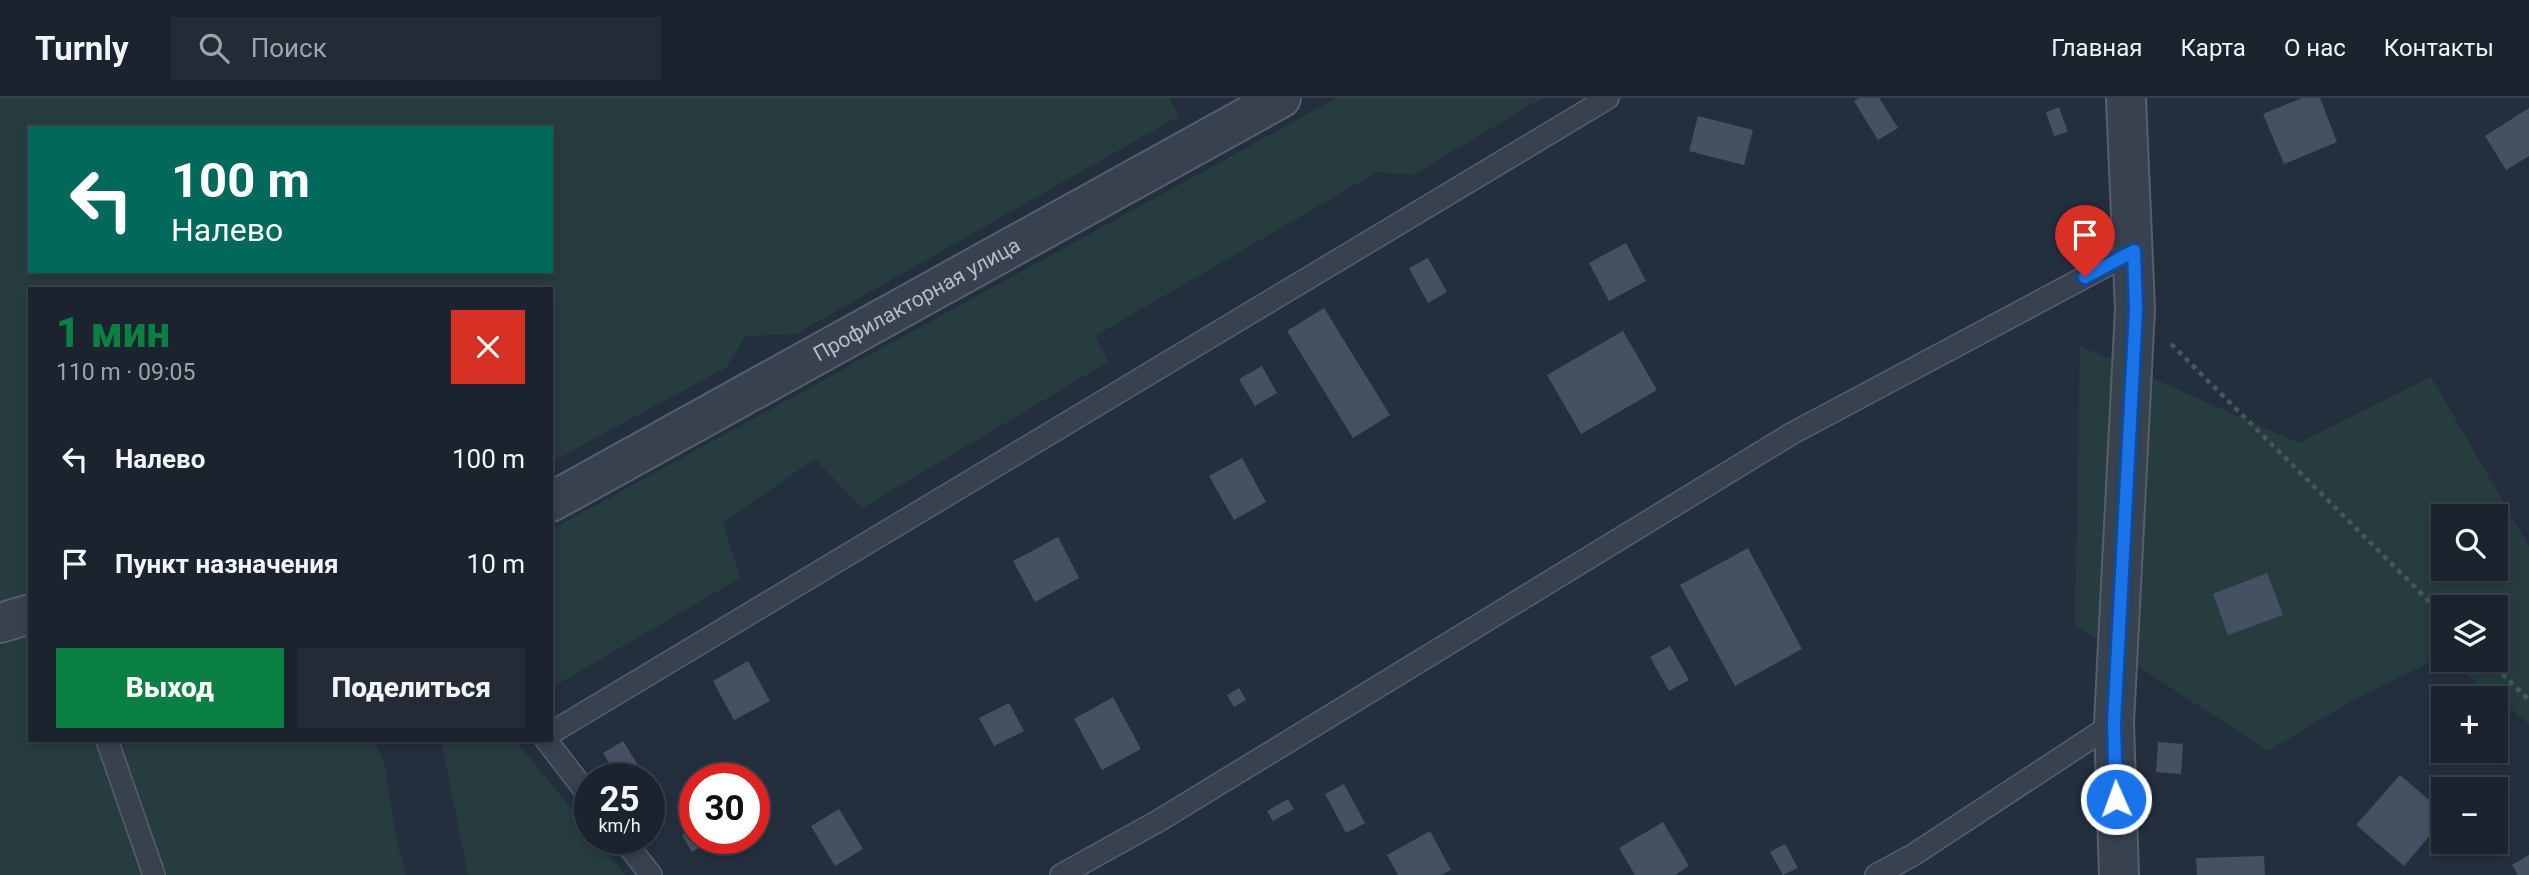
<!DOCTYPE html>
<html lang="ru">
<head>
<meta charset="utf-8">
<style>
	body { margin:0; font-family:Roboto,sans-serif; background:#242b36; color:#f1f3f6; height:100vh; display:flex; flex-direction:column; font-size:26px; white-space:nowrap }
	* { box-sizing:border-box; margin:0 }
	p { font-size:23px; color:#a0a4aa }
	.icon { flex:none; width:38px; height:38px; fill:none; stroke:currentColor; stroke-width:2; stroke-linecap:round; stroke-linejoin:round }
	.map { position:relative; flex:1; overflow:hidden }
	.drawer { position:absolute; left:28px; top:189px; width:525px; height:455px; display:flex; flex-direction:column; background:#1b232e; border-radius:0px; box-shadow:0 4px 10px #0003,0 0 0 2px #39404a }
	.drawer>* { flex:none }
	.top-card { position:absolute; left:28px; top:28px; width:525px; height:147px; border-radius:0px; box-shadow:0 4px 10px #0003,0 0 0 2px #39404a; background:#00695c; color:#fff; overflow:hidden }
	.tools { position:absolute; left:2431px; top:406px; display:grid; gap:14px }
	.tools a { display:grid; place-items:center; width:77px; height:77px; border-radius:0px; background:#1b232e; box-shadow:0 4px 10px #0003,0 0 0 2px #39404a; font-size:35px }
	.speed { position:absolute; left:574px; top:665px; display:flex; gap:14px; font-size:35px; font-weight:700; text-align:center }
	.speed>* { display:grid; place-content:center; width:91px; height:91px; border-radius:50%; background:#1b232e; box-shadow:0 4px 10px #0003,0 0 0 2px #39404a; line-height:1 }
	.speed small { font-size:18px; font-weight:400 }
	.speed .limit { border:10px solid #d22; background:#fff; color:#111 }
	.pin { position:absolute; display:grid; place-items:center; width:60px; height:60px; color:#fff; margin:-72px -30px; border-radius:50% 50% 50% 0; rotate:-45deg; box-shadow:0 0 7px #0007 }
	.pin .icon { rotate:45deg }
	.me { position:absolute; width:77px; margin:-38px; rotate:358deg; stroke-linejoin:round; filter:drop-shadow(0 0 5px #0008) }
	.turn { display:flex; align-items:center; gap:24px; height:147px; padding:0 28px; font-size:32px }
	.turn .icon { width:91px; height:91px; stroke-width:2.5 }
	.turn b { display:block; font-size:49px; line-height:60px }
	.round { display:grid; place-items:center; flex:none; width:74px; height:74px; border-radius:0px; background:#242b36 }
	.summary { display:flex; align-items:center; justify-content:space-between; height:119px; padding:0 28px }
	h1 { font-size:42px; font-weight:800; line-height:52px; color:#0b8043 }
	.button { display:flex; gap:14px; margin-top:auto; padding:14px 28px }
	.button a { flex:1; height:80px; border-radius:0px; background:#0b8043; color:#fff; font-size:28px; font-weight:800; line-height:80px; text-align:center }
	.button a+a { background:#242b36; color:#f1f3f6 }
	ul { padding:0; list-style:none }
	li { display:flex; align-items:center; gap:21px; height:105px; padding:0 28px }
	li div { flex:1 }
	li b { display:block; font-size:26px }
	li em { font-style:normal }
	header { display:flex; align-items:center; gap:42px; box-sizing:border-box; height:98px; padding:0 35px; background:#1b232e; border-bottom:2px solid #39404a }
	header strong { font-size:33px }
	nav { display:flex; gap:38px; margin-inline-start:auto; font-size:24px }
	.search { width:490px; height:63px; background:#242b36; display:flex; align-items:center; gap:18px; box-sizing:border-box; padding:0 24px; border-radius:0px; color:#a0a4aa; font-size:26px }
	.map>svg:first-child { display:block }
	.green { fill:#263c3f; fill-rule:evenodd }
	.building { fill:#455162 }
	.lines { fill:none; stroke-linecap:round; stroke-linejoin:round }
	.lane-casing { stroke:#565f6c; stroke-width:24 }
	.street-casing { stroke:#565f6c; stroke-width:42 }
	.path { stroke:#44595c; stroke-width:4.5; stroke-dasharray:5 5; stroke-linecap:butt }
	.lane { stroke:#38414e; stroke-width:21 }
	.street { stroke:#38414e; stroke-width:38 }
	.route-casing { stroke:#114b97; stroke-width:18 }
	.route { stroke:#1a73e8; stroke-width:12 }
	.labels { text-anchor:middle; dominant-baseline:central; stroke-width:7; stroke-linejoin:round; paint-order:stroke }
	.street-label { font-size:21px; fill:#b4bcc9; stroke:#1d2633 }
</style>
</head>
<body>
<header>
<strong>Turnly</strong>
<div class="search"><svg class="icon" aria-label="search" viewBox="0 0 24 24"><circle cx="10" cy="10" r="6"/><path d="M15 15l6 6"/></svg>Поиск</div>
<nav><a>Главная</a><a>Карта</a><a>О нас</a><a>Контакты</a></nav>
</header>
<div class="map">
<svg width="2529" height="777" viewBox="0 0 2529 777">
	<rect width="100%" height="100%" fill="#242f3e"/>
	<path class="green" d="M0 0H1169L1179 18 796 236 745 238 727 269 551 364V191H30V642H373L384 663 397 745 406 777H0ZM30 30H551V173H30Z
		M1337 0H1542L1413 77 1377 74 1095 238 1108 264 862 410 815 361 723 424 740 480 551 590V432Z
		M2080 248 2299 345 2431 279 2529 448V626L2449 562H2496V509H2443V558L2346 606 2268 653 2075 527ZM2443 418H2496V471H2443Z
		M471 642H515L590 734V740H595L625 777H468L442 647Z"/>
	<path class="building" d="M1859 0H1879L1898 30 1878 42 1854 3Z
		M2302 0H2320L2337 44 2284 66 2263 16Z
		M2059 9 2068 34 2054 38 2046 14Z
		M2529 10V58L2506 72 2485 38Z
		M1698 18 1753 32 1744 67 1689 53Z
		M1626 145 1646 183 1609 203 1589 165Z
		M1428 160 1447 194 1428 205 1409 170Z
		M1324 210 1390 317 1353 340 1287 233Z
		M1623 233 1657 292 1581 336 1547 277Z
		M1262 268 1277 295 1255 308 1239 281Z
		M1242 360 1266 404 1234 422 1209 378Z
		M1058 439 1079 480 1035 504 1013 463Z
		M1748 450 1802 551 1735 588 1680 487Z
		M2267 475 2283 517 2228 537 2213 496Z
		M1670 548 1689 582 1669 593 1650 559Z
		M748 563 770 603 734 622 713 583Z
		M1239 590 1246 602 1234 609 1227 597Z
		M1113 599 1141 651 1102 672 1074 621Z
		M1009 605 1024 633 994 648 979 620Z
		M623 643 641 672 628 681H619L603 655Z
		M2158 644 2183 646 2181 676 2156 674Z
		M2400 677 2443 714V722L2404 768 2356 727Z
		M1344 686 1365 725 1346 735 1325 696Z
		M1288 701 1294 711 1273 723 1267 713Z
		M839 711 863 751 835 768 811 728Z
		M1663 724 1689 768 1675 777H1635L1619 750Z
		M695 729V740H714L692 754 682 737Z
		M1430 733 1451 772 1441 777H1398L1387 757Z
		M1785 746 1798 770 1783 777 1770 754Z
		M2529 757V777H2518L2512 767Z
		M2264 758 2265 777H2197L2196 760Z"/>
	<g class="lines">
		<g class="lane-casing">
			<path id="lane" d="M551 635 1608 0
				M107 642 154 777
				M546 642 590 699
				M622 740 651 777
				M1061 777 1160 722 1791 336 2134 153
				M1876 777 1913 757 2114 625"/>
		</g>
		<g class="street-casing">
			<g id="street">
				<path id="s1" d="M551 404 1281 0"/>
				<path d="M0 525 30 516"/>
				<path d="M2119 777 2114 625 2135 211 2126 0"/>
			</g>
		</g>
		<path class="path" d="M2171 246 2443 517
			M2488 562 2529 602"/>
		<use href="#lane" class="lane"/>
		<use href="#street" class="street"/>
	</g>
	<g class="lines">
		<g class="route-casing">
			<path id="route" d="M2085 179 2134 153 2136 211 2114 625 2116 701"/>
		</g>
		<use href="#route" class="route"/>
	</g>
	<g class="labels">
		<g class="street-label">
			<text stroke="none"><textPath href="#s1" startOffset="418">Профилакторная улица</textPath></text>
		</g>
	</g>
</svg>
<div class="tools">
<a><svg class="icon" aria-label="search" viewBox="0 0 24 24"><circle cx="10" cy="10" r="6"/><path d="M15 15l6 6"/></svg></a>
<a><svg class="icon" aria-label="layers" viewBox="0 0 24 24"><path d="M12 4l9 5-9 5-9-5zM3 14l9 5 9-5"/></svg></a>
<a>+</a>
<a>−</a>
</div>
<div class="speed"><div>25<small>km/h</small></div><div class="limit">30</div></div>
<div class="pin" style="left:2085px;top:179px;background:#d93025"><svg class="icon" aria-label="arrive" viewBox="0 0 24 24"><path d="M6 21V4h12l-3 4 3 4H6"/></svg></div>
<svg class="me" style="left:2116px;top:701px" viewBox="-20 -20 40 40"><circle r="17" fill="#1a73e8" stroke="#fff" stroke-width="3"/><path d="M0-11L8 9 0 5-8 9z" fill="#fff"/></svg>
<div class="top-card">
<div class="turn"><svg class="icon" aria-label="left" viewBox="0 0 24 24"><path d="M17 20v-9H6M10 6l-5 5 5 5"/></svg><div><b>100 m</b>Налево</div></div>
</div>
<section class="drawer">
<div class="summary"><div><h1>1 мин</h1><p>110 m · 09:05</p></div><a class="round" style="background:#d93025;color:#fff"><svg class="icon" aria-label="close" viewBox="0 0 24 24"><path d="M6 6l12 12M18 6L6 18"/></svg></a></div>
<ul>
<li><svg class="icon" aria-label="left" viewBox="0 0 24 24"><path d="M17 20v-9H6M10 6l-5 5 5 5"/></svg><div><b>Налево</b></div><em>100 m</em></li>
<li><svg class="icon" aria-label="arrive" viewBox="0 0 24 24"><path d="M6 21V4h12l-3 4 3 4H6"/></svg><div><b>Пункт назначения</b></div><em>10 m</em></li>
</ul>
<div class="button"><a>Выход</a><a>Поделиться</a></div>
</section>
</div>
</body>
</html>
